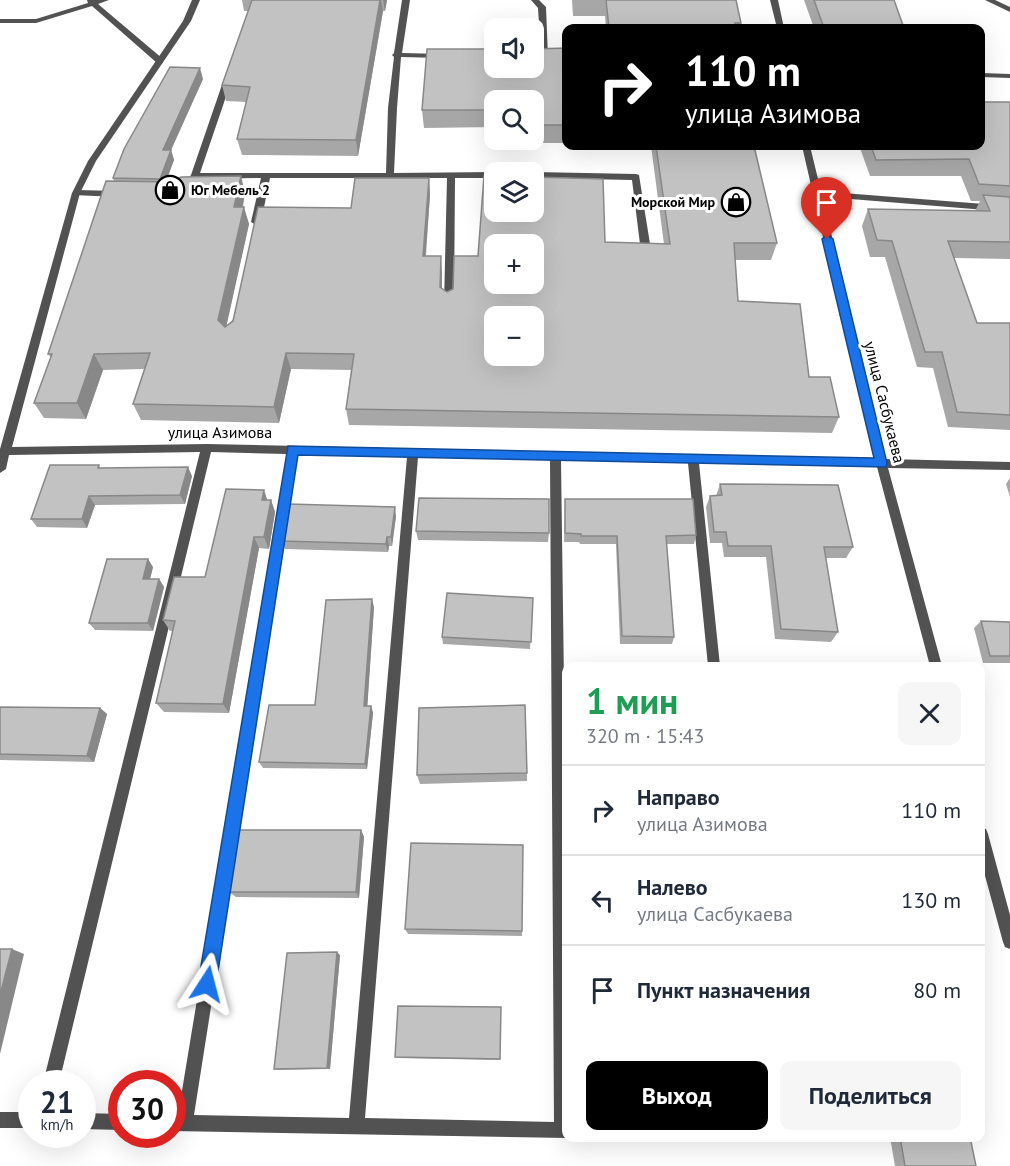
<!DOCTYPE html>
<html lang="ru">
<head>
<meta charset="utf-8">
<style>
	body { margin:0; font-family:"PT Sans",sans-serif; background:#f6f6f7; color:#1f2937; height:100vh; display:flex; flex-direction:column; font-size:22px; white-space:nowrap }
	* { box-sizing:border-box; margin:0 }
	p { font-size:20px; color:#747a83 }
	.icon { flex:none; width:33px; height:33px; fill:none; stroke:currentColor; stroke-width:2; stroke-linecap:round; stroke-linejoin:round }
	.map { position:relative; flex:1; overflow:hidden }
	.side { position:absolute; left:562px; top:662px; width:423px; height:480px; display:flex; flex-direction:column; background:#fff; border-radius:12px; box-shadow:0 6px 24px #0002 }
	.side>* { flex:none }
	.hud { position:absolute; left:562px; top:24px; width:423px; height:126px; border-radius:12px; box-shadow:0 6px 24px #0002; background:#000; color:#fff; overflow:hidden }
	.controls { position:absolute; left:484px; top:18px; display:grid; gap:12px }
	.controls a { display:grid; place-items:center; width:60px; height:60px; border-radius:12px; background:#fff; box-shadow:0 6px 24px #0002; font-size:30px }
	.speed { position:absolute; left:18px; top:1070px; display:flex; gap:12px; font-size:30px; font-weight:700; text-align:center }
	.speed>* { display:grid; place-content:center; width:78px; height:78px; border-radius:50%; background:#fff; box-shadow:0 6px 24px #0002; line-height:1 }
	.speed small { font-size:15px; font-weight:400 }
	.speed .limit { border:9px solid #d22; background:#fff; color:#111 }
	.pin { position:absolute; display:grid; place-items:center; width:51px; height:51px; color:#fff; margin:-62px -26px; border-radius:50% 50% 50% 0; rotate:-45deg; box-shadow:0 0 6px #0007 }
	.pin .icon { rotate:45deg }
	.me { position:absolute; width:66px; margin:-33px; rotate:9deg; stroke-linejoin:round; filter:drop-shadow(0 0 4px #0008) }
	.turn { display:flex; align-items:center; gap:21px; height:126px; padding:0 24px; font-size:27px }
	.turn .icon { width:78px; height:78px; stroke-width:2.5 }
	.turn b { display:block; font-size:42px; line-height:51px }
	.round { display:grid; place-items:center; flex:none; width:63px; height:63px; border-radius:12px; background:#f6f6f7 }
	.head { display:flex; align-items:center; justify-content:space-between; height:102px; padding:0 24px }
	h1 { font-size:36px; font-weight:800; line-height:45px; color:#1e9e55 }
	.button { display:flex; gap:12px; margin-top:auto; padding:12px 24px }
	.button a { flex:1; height:69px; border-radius:12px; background:#000; color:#fff; font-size:24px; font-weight:800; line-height:69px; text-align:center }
	.button a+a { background:#f6f6f7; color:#1f2937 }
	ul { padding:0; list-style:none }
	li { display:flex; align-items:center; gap:18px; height:90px; padding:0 24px; border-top:2px solid #e0e1e3 }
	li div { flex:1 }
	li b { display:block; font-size:22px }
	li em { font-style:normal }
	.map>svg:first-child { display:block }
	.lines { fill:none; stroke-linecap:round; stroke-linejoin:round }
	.lane { fill:#525252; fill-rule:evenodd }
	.street { fill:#525252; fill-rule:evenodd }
	.wall { fill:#a7a7a7 }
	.shaded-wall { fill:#888 }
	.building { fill:#c2c2c2; stroke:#888; stroke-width:1.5; fill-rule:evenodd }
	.route { fill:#1a73e8; stroke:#114b97; stroke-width:1.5 }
	.labels { text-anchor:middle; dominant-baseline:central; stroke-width:6; stroke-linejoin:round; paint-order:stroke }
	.far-poi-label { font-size:14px; font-weight:bold; fill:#000; stroke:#fff; text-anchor:start }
	.street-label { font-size:16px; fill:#000; stroke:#fff }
</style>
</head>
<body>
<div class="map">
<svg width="1010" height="1166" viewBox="0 0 1010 1166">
	<rect width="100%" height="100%" fill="#fff"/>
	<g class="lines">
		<path class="lane" d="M87 0H109L98 4 163 59V63H157L92 6 36 23H0V19H36L88 3Z
			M402 0H410L402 53 443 54 447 56 443 58 401 57 397 108 394 173 496 172 495 178H455L454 304 449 307 444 304 447 178H270L261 222 256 225 251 222 261 178 197 179 187 191 184 192 180 189 191 175 225 76 229 74 233 76 200 173H386L388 108 394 57 392 55 394 53Z
			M531 0H539L546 7 548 58 541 56 538 8Z
			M533 172H534L636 174 639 175 650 244 648 246H642L640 244 632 180 534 178Z
			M76 190 118 191 122 194 118 197 73 195V191Z
			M817 191 1010 206V212L814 196V192Z"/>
		<path class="street" d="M192 0H200L191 21 96 161 80 193 12 447 207 444 874 459 802 146H810L886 459 1010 462V470L888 468 942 666H930L877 467 699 463 720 666H708L688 463 561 460 567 907V1137H570L567 1138 172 1131V1115H178L287 454 211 452 59 1083H43L200 452 9 455 6 469 0 473V449L72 193 88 161 183 21ZM298 454 407 457 349 1118 194 1115ZM418 457 550 460 554 1122 365 1118Z
			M770 0H778L784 28H777Z
			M985 0H995L1010 7V12Z
			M981 73 1010 74V78L981 77Z
			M981 827 986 829 988 834 1010 915V949L1005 947 1003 942 981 861Z
			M0 1112H32V1128H0Z
			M82 1113 122 1114V1130L82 1129Z"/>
	</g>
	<path class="wall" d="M242 0H387L385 11H383L358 156 242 155 237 139 247 102 226 101 222 85 248 11H244Z
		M572 0H736L741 23 740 28H606L605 16H573Z
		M804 0H894L904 28H814Z
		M567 48V143H522V140H534V100H495V127L424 128 422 110Z
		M203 79 171 150 174 160 166 182 245 193 243 207 249 224 226 326 351 208 429 178 430 195 426 256 442 273V289L447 292 453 289 478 256 605 242 664 244 651 146H754L777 243 771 260H735L738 301 809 377 839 417 832 433 349 425 346 409 351 370 291 369 279 423 141 420 133 404 144 369 103 370 86 419 44 418 34 403 51 358 48 354 114 181 113 178Z
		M1010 102V259L954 258 977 323H1010V430L948 427 933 368 917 367 885 257H870L862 226 868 209 975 211 980 201H971L961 176H870L860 148 861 146H981Z
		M99 465 100 468 192 476 185 504 95 505 87 528 37 527 31 519Z
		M1010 478V497L1006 484Z
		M720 484 853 547 846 558H826L838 632 831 642 775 639 766 557H724L722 543H710L706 507 710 496H716Z
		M565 499 696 535 694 544H667L674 637 672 644H620L616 544H580L579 542H564Z
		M267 500H271L275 512 269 549 259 548 229 713 164 712 156 703 173 631H170L163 620 205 577Z
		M396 516 392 546H389L388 552 285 549 282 541Z
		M416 531 549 533 548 542 418 540Z
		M153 567 150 579H159L164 587 153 631 95 630 89 623Z
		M533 598 530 649 443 644 442 637Z
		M374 607 367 706H371L373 713 367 769 263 768 259 762 315 705Z
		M981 621 1010 622V663H983L974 628Z
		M0 707 100 708 107 714 94 762 0 760Z
		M527 773V781L420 784 417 775Z
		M361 830 364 837 359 898 236 897 229 892Z
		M405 929 522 931V936L408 934Z
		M340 955 330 1069 278 1070 274 1069Z
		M501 1007 500 1060 397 1058 395 1057Z
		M890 1137H970L976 1166H895Z"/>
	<path class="shaded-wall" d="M380 0H381L383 11 358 156 356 140Z
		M383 0H387L385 11Z
		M200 68 203 79 171 150 174 160 163 189 160 179 163 150Z
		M241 176 245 193 239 224 234 207Z
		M429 178 430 195 424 273 423 256Z
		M244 207 249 224 224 337 218 320Z
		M441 256 442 273V304L440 287Z
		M286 353 291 369 279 423 274 407Z
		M94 354 103 370 86 419 77 403Z
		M188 467 192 476 185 504 180 495Z
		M264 490 268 502 262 500Z
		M89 496 95 505 87 528 82 519Z
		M271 500 275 512 269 549 264 537Z
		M395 507 396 516 392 546 391 537Z
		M254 537 259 548 229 713 223 704Z
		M387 537 389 546 388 552 386 544Z
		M148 559 153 567 148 587 143 579Z
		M159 579 164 587 153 631 148 623Z
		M372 599 374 607 367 712 364 706Z
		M371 706 373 713 367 769 365 764Z
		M100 708 107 714 94 762 87 756Z
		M361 830 364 837 359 898 356 892Z
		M12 949 24 954 0 1054V995Z
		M337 952 340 955 330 1069 327 1068Z"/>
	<path class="building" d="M252 0H380L356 140 237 139 250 87 222 85Z
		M606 0H736L741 23H735L736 28H609Z
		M814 0H894L904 28H824Z
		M567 48V125H534V100H495V110H422L427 49H495V68H534V49Z
		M170 67 200 68 163 150H171L160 179 113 178 124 149Z
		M981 102H1010V186L979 184 969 159 876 160 871 146H981Z
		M656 146H754L777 243H734L738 301 800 304 809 377H830L839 417 346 409 354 354 286 353 274 407 133 404 150 353 94 354 77 403H34L52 354H48L106 181 173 182 181 177 241 176 234 207H244L218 320 225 327 233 321 258 207 351 208 355 178H429L423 256H441L440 287 447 292 453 289 454 256H478L484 176H495V212H534V177L603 179 605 242 670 244ZM495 244H534V284H495ZM495 316H534V356H495Z
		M983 195 1010 197V242L948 241 977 323H1010V415L957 412 942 352H925L892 241 877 240 868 209 990 211Z
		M50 465H99L98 468 188 467 180 495 89 496 82 519H31Z
		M720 484 838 485 853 547H824L838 632 781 629 771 546H728L726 532H714L710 496 722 495Z
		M226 489 264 490 262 500H271L264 537H254L223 704 156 703 175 621 163 620 174 577H205Z
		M419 498 549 499V533L416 531Z
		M565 499H693L696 535 666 536 674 637 622 636 617 536H581V534L565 533Z
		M288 504 395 507 391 537H387L386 544 282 541Z
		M107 559H148L143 579H159L148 623H89Z
		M447 593 533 598 531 642 442 637Z
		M372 599 364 706H371L365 764 259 762 269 705H315L326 600Z
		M981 621 1010 622V656H990Z
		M525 705 527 773 417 775 419 708Z
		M0 707 100 708 87 756 0 754Z
		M238 830H361L356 892H229Z
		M411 843 523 845 522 931 405 929Z
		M0 949H12L0 995Z
		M337 952 327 1068 274 1069 287 953Z
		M398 1006 501 1007 500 1059 395 1057Z
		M900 1137H970L976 1166H905Z"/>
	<path class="route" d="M827 235 833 239 887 463 886 467 298 455 216 984 213 990 207 993 201 990 198 984 288 446 874 458 822 239Z"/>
	<defs>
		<g id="shop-ring" transform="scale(1.5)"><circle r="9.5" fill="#fff" stroke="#000" stroke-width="1.5"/><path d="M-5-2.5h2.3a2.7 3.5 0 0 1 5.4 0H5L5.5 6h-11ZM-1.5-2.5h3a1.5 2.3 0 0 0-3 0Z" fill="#000"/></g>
	</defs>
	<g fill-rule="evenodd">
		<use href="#shop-ring" x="170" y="190"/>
		<use href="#shop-ring" x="736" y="202"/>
	</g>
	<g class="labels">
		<g class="far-poi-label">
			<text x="191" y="190">Юг Мебель 2</text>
			<text x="715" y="202" text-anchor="end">Морской Мир</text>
		</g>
		<g class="street-label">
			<text transform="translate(885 402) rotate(76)">улица Сасбукаева</text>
			<text x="220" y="432">улица Азимова</text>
		</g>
	</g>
</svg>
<div class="controls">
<a><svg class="icon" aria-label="sound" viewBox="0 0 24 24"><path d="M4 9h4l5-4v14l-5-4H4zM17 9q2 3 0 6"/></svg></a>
<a><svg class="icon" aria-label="search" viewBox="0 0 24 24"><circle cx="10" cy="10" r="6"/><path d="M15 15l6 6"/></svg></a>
<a><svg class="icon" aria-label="layers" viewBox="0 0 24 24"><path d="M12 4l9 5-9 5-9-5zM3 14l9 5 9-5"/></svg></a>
<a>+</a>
<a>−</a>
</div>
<div class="speed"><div>21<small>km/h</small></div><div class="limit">30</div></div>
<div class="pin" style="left:827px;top:239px;background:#d93025"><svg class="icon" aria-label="arrive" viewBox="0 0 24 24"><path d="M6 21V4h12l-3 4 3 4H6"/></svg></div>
<svg class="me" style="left:207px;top:984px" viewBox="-20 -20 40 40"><path d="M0-17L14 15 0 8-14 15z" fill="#1a73e8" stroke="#fff" stroke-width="4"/></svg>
<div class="hud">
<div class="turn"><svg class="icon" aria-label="right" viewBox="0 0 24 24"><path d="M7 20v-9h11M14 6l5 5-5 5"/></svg><div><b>110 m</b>улица Азимова</div></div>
</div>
<section class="side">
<div class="head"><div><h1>1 мин</h1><p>320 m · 15:43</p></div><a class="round"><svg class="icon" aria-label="close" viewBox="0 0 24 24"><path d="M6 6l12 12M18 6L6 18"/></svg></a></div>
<ul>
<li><svg class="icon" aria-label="right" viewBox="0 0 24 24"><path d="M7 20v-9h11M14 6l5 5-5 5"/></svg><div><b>Направо</b><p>улица Азимова</p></div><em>110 m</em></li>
<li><svg class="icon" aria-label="left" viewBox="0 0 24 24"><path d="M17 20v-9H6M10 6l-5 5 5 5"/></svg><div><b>Налево</b><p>улица Сасбукаева</p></div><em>130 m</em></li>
<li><svg class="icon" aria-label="arrive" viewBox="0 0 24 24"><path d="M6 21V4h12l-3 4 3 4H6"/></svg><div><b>Пункт назначения</b></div><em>80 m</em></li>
</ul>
<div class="button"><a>Выход</a><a>Поделиться</a></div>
</section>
</div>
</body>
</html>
